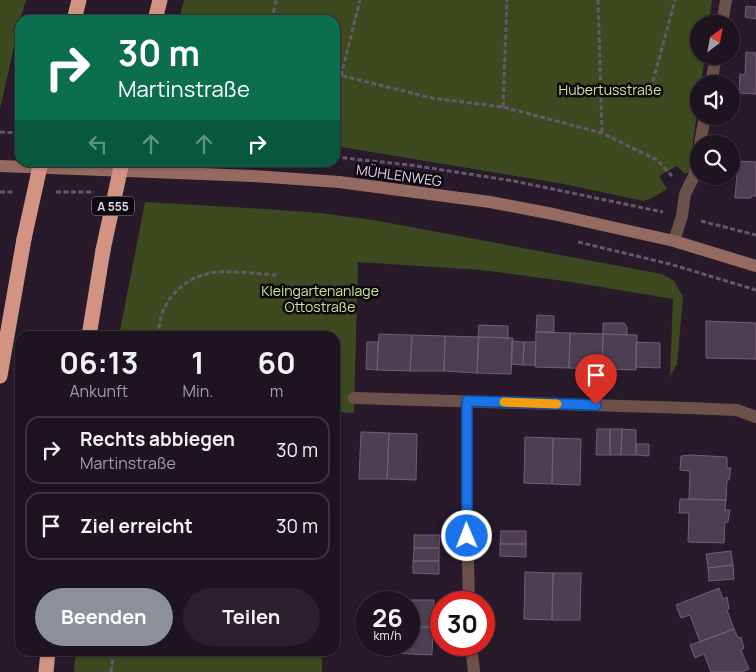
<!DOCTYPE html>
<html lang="de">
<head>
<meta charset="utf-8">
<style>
	body { margin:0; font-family:Manrope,sans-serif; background:#2b212d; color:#f1f3f6; height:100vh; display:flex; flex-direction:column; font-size:19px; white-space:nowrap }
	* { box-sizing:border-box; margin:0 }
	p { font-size:16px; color:#a19ea5 }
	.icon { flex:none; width:28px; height:28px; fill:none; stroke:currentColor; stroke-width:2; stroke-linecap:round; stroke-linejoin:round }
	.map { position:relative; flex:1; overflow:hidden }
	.drawer { position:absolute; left:15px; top:331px; width:325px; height:325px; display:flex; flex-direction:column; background:#1e1420; border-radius:15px; box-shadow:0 1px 4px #0004,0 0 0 1px #3c333e }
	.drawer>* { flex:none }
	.banner { position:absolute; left:15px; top:15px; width:325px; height:152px; border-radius:15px; box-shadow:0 1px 4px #0004,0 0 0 1px #3c333e; background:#0b6e4f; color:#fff; overflow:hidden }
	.needle { width:32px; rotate:32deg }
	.buttons { position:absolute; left:690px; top:15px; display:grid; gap:10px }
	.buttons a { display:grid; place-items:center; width:50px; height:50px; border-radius:50%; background:#1e1420; box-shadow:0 1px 4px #0004,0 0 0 1px #3c333e; font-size:25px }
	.speed { position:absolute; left:355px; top:591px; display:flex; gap:10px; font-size:25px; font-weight:700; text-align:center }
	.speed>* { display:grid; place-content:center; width:65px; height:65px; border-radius:50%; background:#1e1420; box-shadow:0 1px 4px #0004,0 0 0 1px #3c333e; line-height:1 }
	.speed small { font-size:12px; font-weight:400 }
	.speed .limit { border:8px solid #d22; background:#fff; color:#111 }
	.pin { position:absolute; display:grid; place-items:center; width:42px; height:42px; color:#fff; margin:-51px -21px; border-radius:50% 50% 50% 0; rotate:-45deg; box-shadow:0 0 5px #0007 }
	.pin .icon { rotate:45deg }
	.me { position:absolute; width:55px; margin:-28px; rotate:359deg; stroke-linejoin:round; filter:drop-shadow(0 0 4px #0008) }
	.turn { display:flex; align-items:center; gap:18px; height:105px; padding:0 20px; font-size:22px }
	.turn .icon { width:65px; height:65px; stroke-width:2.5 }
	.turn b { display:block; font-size:35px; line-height:42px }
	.lanes { display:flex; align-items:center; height:48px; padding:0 20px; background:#0003; justify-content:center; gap:25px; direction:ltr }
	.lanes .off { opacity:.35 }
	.eta { display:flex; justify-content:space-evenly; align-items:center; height:85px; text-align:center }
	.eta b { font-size:30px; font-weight:700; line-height:35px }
	.primary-button { display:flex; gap:10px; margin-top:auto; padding:10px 20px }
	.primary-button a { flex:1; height:58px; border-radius:30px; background:#8c9099; color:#fff; font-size:20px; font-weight:700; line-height:58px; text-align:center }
	.primary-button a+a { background:#2b212d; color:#f1f3f6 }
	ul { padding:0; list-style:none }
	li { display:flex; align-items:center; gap:15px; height:68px; margin:0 10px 8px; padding:0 10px; border:2px solid #3c333e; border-radius:15px }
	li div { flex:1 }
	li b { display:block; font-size:19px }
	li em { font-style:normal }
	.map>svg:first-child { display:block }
	.green { fill:#3d491e }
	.building { fill:#4e3e51; stroke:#705f73 }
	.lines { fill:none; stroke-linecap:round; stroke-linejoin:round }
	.path { stroke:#655868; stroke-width:3; stroke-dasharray:5 2.5; stroke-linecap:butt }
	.street { stroke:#6b514a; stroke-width:12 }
	.secondary { stroke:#956b61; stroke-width:12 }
	.highway { stroke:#d39383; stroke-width:15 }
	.highway-bridge { stroke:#d39383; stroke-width:15 }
	.route-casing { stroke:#114b97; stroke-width:12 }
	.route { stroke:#1a73e8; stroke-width:9 }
	.slow { stroke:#f59e0b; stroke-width:9 }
	.labels { text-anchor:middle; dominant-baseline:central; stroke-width:5; stroke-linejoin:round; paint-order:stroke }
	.shield { fill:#0d070f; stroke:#a198a3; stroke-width:1 }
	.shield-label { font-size:12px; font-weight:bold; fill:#e0d6e2 }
	.park-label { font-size:14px; fill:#cce490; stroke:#0d070f }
	.street-label { font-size:14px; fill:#e0d6e2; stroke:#0d070f }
</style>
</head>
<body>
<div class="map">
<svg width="756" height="672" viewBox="0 0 756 672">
	<rect width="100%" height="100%" fill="#281a2b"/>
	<path class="green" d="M0 0H26L20 20 0 109Z
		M184 0H712L709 24H699V56H705L701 84H699V99L689 172 685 174 677 166 659 176 667 189 652 198 643 201 564 184 335 146V20H179Z
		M145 202 266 209 320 213 373 220 662 274 674 281 683 297 677 364 670 377 673 299 571 282 481 270 358 262 354 413 335 412V336H119Z
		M76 651H322V672H74Z"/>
	<path class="building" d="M746 6 756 7V19L745 17Z
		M746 52 756 53V94L739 93 740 74 745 75Z
		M738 161 756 162V196H751V198H735Z
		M537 315 554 316V332H536Z
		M706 321 756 323V359L706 358Z
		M603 323H624L627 327V335L603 334Z
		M479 325 508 326V338L478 337Z
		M536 332 570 333 569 368 535 367Z
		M570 333 603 334 602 369 569 368Z
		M379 334 412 335 410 371 377 370Z
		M603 334 637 335 636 370 602 369Z
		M412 335 445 336 444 371H410Z
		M445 336 479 337 477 373 444 371Z
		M478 337 513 338 511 374 477 373Z
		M512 341 524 342 523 365 511 364Z
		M367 342H378L377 370 366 369Z
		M524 342H536L535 365H523Z
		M636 342 660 343V368L636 367Z
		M597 429H610V455H596Z
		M610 429H622L621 455H610Z
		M622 429 636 430V455H621Z
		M361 432 389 433 387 479H359Z
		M389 433 417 434 416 480 387 479Z
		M525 437 553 438 552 484 524 483Z
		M553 438 581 439 580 485 552 484Z
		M636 444H649V456L636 455Z
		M691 455 727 457V468H731L729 480H727L726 500 689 499 690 471 680 470 681 456Z
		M680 499 726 500 725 510H730L728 522H725L724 543 688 542 689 513H679Z
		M501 531H526V544H500Z
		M414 535H440L439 548H414Z
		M500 544H526V557L500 556Z
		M414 548H439V561H413Z
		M731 551 733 565 708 568 706 554Z
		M413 561H439V574L413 573Z
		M733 565 734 579 709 581 708 568Z
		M525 572 553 573 552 620 524 619Z
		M553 573H581L580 620H552Z
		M719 588 723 599 727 597 729 609 727 610 734 629 700 642 690 615 681 618 676 605Z
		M395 600H434L433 627H409V602H395Z
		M409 627H433L432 655 393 653V645H409Z
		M734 629 738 638 741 637 744 648 741 650 749 669 742 672H711L704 654 695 658 690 645Z"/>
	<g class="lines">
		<path class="path" d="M598 0 602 133
			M272 20 276 0
			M335 74 432 98 503 107 602 133 657 160 672 176
			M341 76 360 0
			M601 94 650 92 675 0
			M503 107 507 0
			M0 132 20 133
			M335 157 410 165 514 181 663 212
			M0 192H14
			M56 192H94
			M701 221 756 235
			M578 242 670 264 756 290
			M158 336C159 330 159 323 161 317 167 296 186 278 207 274 225 269 257 274 277 275
			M111 672 114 651"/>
		<path class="street" d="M722 24 726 0
			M711 84 716 56
			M700 144 705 116
			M674 241 682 216 685 194 694 176 699 151
			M354 398 688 408 737 410 756 417
			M467 401V520L469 602
			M471 645 474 672"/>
		<path class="secondary" d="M0 166 253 176 339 182 490 202 553 214 674 241 756 266"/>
		<path class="highway" d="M74 20 79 0
			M155 20 160 0
			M89 336 103 250
			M0 376 24 239
			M46 672 48 651"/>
		<path class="highway-bridge" d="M24 239 41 162
			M103 250 122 162"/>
	</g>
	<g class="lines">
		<g class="route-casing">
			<path id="route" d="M467 536V401L596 405"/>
		</g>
		<use href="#route" class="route"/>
		<path class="slow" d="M504 402 557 404"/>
	</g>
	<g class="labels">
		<rect class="shield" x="92" y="196.5" width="42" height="19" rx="4"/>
		<g class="shield-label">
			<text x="113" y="206">A 555</text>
		</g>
		<g class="park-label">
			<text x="610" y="89">Hubertusstraße</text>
			<text x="320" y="290">Kleingartenanlage<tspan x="320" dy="16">Ottostraße</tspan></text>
		</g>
		<g class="street-label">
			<text transform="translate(399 175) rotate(8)">MÜHLENWEG</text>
		</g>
	</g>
</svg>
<div class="buttons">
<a><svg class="needle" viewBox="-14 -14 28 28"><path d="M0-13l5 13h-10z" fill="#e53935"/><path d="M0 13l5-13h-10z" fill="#a19ea5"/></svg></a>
<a><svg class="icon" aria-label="sound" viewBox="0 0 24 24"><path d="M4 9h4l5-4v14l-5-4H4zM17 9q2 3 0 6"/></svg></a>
<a><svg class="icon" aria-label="search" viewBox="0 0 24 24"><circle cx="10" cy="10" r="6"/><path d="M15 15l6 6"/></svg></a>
</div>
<div class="speed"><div>26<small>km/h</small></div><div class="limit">30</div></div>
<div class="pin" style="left:596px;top:405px;background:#d93025"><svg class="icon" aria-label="arrive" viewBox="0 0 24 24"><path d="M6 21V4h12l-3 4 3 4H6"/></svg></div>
<svg class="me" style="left:467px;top:536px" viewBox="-20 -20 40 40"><circle r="17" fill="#1a73e8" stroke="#fff" stroke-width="3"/><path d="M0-11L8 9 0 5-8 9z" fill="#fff"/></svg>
<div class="banner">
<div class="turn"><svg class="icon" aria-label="right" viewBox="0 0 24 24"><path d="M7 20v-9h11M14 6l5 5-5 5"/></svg><div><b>30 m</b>Martinstraße</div></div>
<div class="lanes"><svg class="icon off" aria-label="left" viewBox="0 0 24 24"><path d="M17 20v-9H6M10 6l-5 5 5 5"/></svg><svg class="icon off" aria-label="ahead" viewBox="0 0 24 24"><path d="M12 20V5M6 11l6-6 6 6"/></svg><svg class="icon off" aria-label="ahead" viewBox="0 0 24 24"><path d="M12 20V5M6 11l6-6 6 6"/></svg><svg class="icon" aria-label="right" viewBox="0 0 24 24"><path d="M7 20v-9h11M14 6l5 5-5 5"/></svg></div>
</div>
<section class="drawer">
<div class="eta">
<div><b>06:13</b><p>Ankunft</p></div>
<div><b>1</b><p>Min.</p></div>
<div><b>60</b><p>m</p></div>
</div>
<ul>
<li><svg class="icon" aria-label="right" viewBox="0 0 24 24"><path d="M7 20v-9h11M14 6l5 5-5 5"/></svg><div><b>Rechts abbiegen</b><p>Martinstraße</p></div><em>30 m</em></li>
<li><svg class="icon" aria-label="arrive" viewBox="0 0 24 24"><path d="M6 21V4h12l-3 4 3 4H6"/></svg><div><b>Ziel erreicht</b></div><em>30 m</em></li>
</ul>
<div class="primary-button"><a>Beenden</a><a>Teilen</a></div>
</section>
</div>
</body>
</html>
